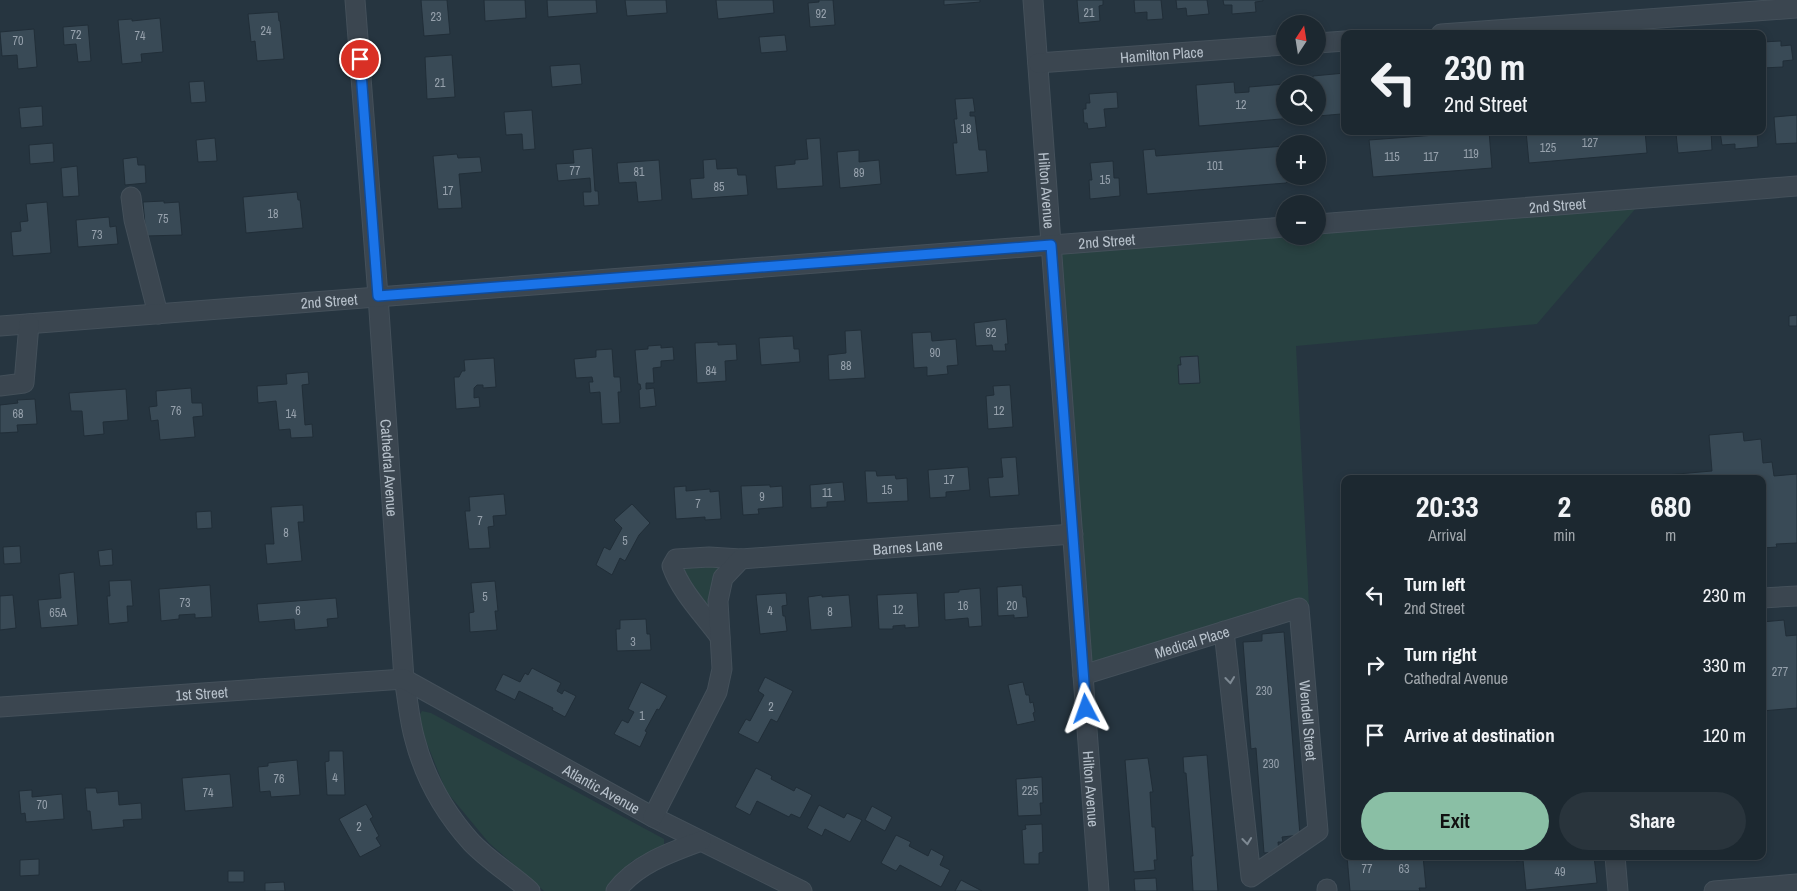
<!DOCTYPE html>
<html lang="en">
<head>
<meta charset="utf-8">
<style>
	body { margin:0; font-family:"Archivo Narrow",sans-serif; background:#29343c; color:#f1f3f6; height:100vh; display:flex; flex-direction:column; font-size:19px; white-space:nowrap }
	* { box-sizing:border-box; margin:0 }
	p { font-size:16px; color:#a0a6ab }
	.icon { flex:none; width:28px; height:28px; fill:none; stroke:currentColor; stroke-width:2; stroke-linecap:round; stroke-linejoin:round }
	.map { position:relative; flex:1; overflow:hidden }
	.panel { position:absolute; left:1341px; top:475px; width:425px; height:385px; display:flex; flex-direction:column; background:#1c2830; border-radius:10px; box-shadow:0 2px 8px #0003,0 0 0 1px #3a444c }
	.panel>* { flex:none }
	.banner { position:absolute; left:1341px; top:30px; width:425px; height:105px; border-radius:10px; box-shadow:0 2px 8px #0003,0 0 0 1px #3a444c; background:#1c2830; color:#f1f3f6; overflow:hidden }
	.needle { width:32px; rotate:12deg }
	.controls { position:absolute; left:1276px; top:15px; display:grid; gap:10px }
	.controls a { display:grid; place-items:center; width:50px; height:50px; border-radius:50%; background:#1c2830; box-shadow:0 2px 8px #0003,0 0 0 1px #3a444c; font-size:25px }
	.pin { position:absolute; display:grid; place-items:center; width:42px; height:42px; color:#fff; margin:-21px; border:2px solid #fff; border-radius:50%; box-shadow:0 1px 5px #0007 }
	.me { position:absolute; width:55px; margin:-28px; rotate:356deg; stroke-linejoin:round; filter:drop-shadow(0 0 4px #0008) }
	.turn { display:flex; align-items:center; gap:18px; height:105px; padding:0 20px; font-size:22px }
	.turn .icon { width:65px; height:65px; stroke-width:2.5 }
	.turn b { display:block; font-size:35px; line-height:42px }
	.eta { display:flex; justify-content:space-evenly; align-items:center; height:85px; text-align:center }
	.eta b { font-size:30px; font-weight:700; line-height:35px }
	.cta { display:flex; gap:10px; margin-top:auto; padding:10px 20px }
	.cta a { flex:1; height:58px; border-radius:30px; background:#8abfa5; color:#111; font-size:20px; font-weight:700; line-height:58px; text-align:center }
	.cta a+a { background:#29343c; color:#f1f3f6 }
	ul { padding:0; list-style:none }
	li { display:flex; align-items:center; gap:15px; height:70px; padding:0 20px }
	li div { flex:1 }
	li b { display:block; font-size:19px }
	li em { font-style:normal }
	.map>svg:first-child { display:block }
	.green { fill:#284141 }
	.building { fill:#394a56; stroke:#212e38 }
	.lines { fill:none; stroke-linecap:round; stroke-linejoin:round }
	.minor-casing { stroke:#44505a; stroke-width:21 }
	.minor { stroke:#3b4650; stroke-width:19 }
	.oneway { stroke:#7f8a94 }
	.route-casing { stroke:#114b97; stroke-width:12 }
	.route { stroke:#1a73e8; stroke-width:9 }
	.labels { text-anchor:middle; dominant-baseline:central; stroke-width:5; stroke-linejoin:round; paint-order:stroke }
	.number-label { font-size:12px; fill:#96a1ac }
	.street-label { font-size:15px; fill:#b7c1cb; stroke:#1f2c36 }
</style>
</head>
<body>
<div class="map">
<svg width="1797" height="891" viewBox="0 0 1797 891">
	<rect width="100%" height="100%" fill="#263540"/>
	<path class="green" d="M1642 201 1537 324 1296 346 1309 605 1084 675 1054 245 1318 236V224Z
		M676 559H741L723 578 720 637Z
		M422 711 431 713 664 839V846L658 850 632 861 607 891H544L489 843 446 791 422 731 420 714Z"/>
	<path class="building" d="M421 0H447L450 34 424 36Z
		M484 0H525L526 18 485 21Z
		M547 0H596L597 13 548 17Z
		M625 0H666L667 13 627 16Z
		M716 0H773L774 13 718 19Z
		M819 0H833L835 25 810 27 808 3 819 2Z
		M944 0H980V2L944 5Z
		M1077 0H1103V5L1099 6 1100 21 1079 23Z
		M1134 0H1161L1163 19 1147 20V12L1135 13Z
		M1176 0H1207L1209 14 1187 16 1186 8 1177 9Z
		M1223 0H1263V1L1255 2 1256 12 1232 14V5H1224Z
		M278 12 279 21H280L284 59 257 61 255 41 251 42 248 14Z
		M160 18 163 52 141 54 142 62 122 64 118 20 132 19V21Z
		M88 25 91 61 78 62 76 44 64 45 63 27Z
		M34 29 37 67 18 69 17 55 2 56 0 32Z
		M785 35 787 51 761 53 759 37Z
		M1781 41V46L1791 45 1793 60 1783 61V67L1762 68V42Z
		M452 55 455 97 427 99 425 57Z
		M580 64 582 84 552 87 550 66Z
		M1345 73V108L1341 114 1318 116V84H1313V76Z
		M204 81 206 102 191 103 189 82Z
		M1234 82 1235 93 1249 92V87L1285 84V116H1316L1199 126 1196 85Z
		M1117 92 1118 108 1104 109 1106 127 1088 129 1087 123H1084L1083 109H1086V103H1090L1089 94Z
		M973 98 975 112H970V116H975L979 150H986L988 172 956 175 953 143H957L954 119H957L955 99Z
		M42 106 43 126 21 128 19 108Z
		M532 110 535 149 523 150 522 134 506 135 504 112Z
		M1797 115V143L1776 144 1774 117Z
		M1489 131 1492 168 1373 177 1369 140Z
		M1526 131H1645L1647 153 1529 163Z
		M1687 131H1711L1712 150 1678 153 1676 133Z
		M1720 131H1757L1758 147 1735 149V144L1722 145Z
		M215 138 217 161 198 162 196 140Z
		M820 138 823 186 777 189 775 166 795 164V160L808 159 806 139Z
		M53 143 54 162 30 164 29 145Z
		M1285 146V176H1290V178L1286 183 1147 194 1143 150 1155 149 1156 156Z
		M592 148 595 191H598L599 205 584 206 583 192H591L590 178 558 181 556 164 574 163 573 150Z
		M859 150V162L879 160 881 184 840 188 837 152Z
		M457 154 458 158 480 157 482 172 459 174 462 208 438 209 433 156Z
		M137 157 138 165H145L146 183 125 185 123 159Z
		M716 159 717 169 737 168 738 175H746L748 195 692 199 690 179 704 178 703 160Z
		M659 160 662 200 638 202 636 182 619 183 617 163Z
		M1113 161 1114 178H1119L1120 196 1090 199 1089 180H1092L1090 163Z
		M77 166 79 196 63 197 61 168Z
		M297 192 298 200H300L303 228 246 233 243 197Z
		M164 201V203L179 202 182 235 146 236 143 202Z
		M47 202 51 253 13 256 11 232 21 231 20 222 28 221 26 204Z
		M109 217 110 227 116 226 118 244 78 247 76 220Z
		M1797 315V326H1789V316Z
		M1006 319 1008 344H1005L1006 351H993L992 345 976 346 974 323Z
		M861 330 865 378 829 380 828 355 846 353 845 331Z
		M931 332 932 341 956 339 958 365 947 366 948 374 927 376V367L914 368 912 333Z
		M793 336 794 349H799L800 362 761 365 759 338Z
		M718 342V345L736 344 737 360 725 361 726 381 697 383 695 343Z
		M661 345V348L673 347 674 360 661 361V367L653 368 654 383H646V389L654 388 656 406 640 408 639 390 641 389 640 384H638L635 350 648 349V346Z
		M612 349 614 377H620L621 392H618L620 423 602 424 600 392 590 393 589 382H593L592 377 576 378 574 359 596 357V350Z
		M1198 356 1200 383 1179 384 1178 365H1181L1180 357Z
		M494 358 496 387 483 388V385H477L474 388V398L479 397 480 407 456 409 454 377H459L462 371H465L464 360Z
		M308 372 309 384 302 385 305 425 312 424 313 437 291 438 290 429 279 430 276 401 258 403 257 386 287 384 286 374Z
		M1010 385 1013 427 988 429 986 396 994 395 993 386Z
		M191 388 192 403H202L203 416 193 417 195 437 160 440 158 420 151 421 149 407 157 406 156 391Z
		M126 389 128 420 103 422 104 434 84 436 82 411H71L69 393Z
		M35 399 37 424 17 425 18 432 0 433V405L18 403 17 400Z
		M1743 432 1744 441 1761 439 1763 463 1772 462 1774 476 1797 474V543L1776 544 1777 547 1762 548V479H1666V475L1712 471 1709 435Z
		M1016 457 1019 495 990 497 988 478 1003 477 1001 458Z
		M968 467 970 490 946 492V497L930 498 928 470Z
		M865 471H876L877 476 895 475 896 479 907 478 908 501 867 503Z
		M843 482 845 501 827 502V507L811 508 810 485Z
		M770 485V487L782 486 783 507 758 509 759 514 743 515 741 486Z
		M686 486V491L710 489V492L719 491 721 519 705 520V517L676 519 674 487Z
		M504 494 506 515 493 516 494 526 488 527 490 548 469 549 465 511H470L469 497Z
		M632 504 650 523 639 535 625 561 620 558 612 575 596 565 604 547 610 550 622 528 614 520Z
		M303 505 304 522H298L302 561 267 564 265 544H274L271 507Z
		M211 511 212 528 197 529 196 512Z
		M20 546 21 563 4 564 3 547Z
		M112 549 113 565 100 566 98 551Z
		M74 572 78 625 41 628 38 600 61 598 59 574Z
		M131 580 133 606H127L128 622 109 624 107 596H110L109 581Z
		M495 581 498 611H495L497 630 470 632 469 613 474 612 471 583Z
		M210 585 212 617 195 618V614L179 615V619L161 621 159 589Z
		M1022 585 1023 597H1026L1028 617 1014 618V615L998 616 997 587Z
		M980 588 982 626 969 627 968 618 945 620 944 593 959 592V590Z
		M786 593 787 605 782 606 783 616H785L787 631 760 634 756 595Z
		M917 593 919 627 905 628V625L893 626V629H879L877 595Z
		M13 595 16 628 0 630V596Z
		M822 595V597L849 595 852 627 811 630 808 597Z
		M336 598 338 618 327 619 328 627 295 630 294 619 259 622 257 604Z
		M646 619 647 634H650L651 650 617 651 616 629H620V620Z
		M1784 620 1786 636 1797 635V708L1762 711V622Z
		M1284 632 1300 835 1282 837 1283 842H1278L1279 852 1264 853 1256 748 1251 749 1243 642 1262 641V634Z
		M532 668 561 683 557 691 562 694 564 690 576 696 565 717 552 710 553 708 519 691 515 700 495 690 503 674 520 682 525 673 528 675Z
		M765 677 793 691 777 722 771 719 758 743 738 733 746 719 750 721 764 695 758 691Z
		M641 682 667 696 659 710 657 709 645 731 647 732 640 747 614 734 622 720 628 723 634 712 628 709Z
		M1023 682 1026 695H1029L1030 703 1033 702 1035 712 1033 713 1035 721 1017 725 1008 685Z
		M329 751H343L345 795H327L325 762 329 761Z
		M1207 755 1218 891H1193L1191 856H1193L1186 773H1184L1183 757Z
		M1148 758 1153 792H1150L1152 827H1155L1157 860H1154L1155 870 1134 872 1125 760Z
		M297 760 300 795 271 797 270 791 260 792 258 767 268 766V763Z
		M756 768 772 776 771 779 794 791 796 787 812 795 800 818 791 814 789 817 757 801 750 815 735 807Z
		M230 774 233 807 185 811 182 778Z
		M1042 777 1043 803H1040L1041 815 1018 816 1016 779Z
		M85 788H96L97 793 118 791 119 805 141 803 142 819 123 820 124 827 92 830 90 811H87Z
		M32 790V797L62 794 64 819 26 822 25 813 21 814 19 791Z
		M366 804 373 817 370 819 379 836 376 838 381 846 360 857 339 819Z
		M819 805 844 818 847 813 862 820 850 842 825 829 822 836 807 828Z
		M872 806 892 817 885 831 865 820Z
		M1042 824 1043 852 1039 853V864H1024L1022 830 1026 829 1025 825Z
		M896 835 911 842 909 846 928 856 931 849 944 856 940 865 950 870 941 887 900 865 896 871 881 863Z
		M1347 856H1423L1426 888H1419L1420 891H1350Z
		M1516 856H1566L1516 861Z
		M1566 856H1594L1597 883 1526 890 1523 860Z
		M39 859V875L20 876V860Z
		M228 871H244V882H228Z
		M1156 878 1157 891H1135L1134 879Z
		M961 880 982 891H955Z
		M284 882 285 891H265V883Z"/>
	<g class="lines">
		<g class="minor-casing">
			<g id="minor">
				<path id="s1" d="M355 0 378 296 404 679C408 699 409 720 415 740 425 778 445 813 471 842 489 861 511 874 530 891"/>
				<path id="s2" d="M1033 0 1099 891"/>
				<path d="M1441 34 1797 8"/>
				<path d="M1318 43 1345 41"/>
				<path id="s3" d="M1038 63 1285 45"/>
				<path d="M131 197 134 220 158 314"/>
				<path id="s4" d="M1318 224 1797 186"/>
				<path id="s5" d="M0 326 1285 227"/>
				<path d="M0 386 24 383 29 324"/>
				<path d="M1762 598 1797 596"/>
				<path d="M720 637C704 615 681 592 672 566L676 559 709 557 741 559"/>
				<path id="s6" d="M1083 675C1155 653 1227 631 1299 608L1318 831 1251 877 1224 631"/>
				<path id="s7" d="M0 707 404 679 653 817 802 891"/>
				<path id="s8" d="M653 817 717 692 722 669 718 601 723 578 741 559 1073 534"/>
				<path d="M1615 856 1618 891"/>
				<path d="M1327 889V891"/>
				<path d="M616 891C636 864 671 852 701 841"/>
				<path d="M1714 891 1797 884"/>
			</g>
		</g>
		<use href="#minor" class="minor"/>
	</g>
	<defs><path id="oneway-chevron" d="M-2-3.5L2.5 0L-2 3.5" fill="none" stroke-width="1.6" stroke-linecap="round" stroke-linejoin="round" transform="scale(1.25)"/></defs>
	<g class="oneway">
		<use href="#oneway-chevron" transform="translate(1230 680) rotate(84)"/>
		<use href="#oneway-chevron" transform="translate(1247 841) rotate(84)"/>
	</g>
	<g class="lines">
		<g class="route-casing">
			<path id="route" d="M360 59 378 296 1051 245 1086 709"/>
		</g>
		<use href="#route" class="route"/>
	</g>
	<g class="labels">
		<g class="number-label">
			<text x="1089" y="13">21</text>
			<text x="821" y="14">92</text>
			<text x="436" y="17">23</text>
			<text x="266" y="31">24</text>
			<text x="76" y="35">72</text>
			<text x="140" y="36">74</text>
			<text x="18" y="41">70</text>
			<text x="440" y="83">21</text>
			<text x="1241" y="105">12</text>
			<text x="966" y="129">18</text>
			<text x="1590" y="143">127</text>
			<text x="1548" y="148">125</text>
			<text x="1471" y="154">119</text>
			<text x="1392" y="157">115</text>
			<text x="1431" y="157">117</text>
			<text x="1215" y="166">101</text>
			<text x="575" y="171">77</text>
			<text x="639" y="172">81</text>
			<text x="859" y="173">89</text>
			<text x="1105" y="180">15</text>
			<text x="719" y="187">85</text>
			<text x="448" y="191">17</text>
			<text x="273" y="214">18</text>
			<text x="163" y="219">75</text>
			<text x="97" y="235">73</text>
			<text x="991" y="333">92</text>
			<text x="935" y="353">90</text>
			<text x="846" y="366">88</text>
			<text x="711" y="371">84</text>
			<text x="176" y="411">76</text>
			<text x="999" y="411">12</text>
			<text x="18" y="414">68</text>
			<text x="291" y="414">14</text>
			<text x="949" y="480">17</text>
			<text x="887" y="490">15</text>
			<text x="827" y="493">11</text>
			<text x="762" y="497">9</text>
			<text x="698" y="504">7</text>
			<text x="480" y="521">7</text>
			<text x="286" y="533">8</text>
			<text x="625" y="541">5</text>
			<text x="485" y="597">5</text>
			<text x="185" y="603">73</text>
			<text x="963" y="606">16</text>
			<text x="1012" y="606">20</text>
			<text x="898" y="610">12</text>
			<text x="298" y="611">6</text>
			<text x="770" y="611">4</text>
			<text x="830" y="612">8</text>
			<text x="58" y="613">65A</text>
			<text x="633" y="642">3</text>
			<text x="1780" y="672">277</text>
			<text x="1264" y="691">230</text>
			<text x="771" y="707">2</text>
			<text x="642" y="716">1</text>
			<text x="1271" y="764">230</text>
			<text x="335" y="778">4</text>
			<text x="279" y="779">76</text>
			<text x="1030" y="791">225</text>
			<text x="208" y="793">74</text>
			<text x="42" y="805">70</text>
			<text x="359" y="827">2</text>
			<text x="1367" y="869">77</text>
			<text x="1404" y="869">63</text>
			<text x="1560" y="872">49</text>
		</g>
		<g class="street-label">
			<text stroke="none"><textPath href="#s3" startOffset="124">Hamilton Place</textPath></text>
			<text stroke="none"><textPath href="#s2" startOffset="191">Hilton Avenue</textPath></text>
			<text stroke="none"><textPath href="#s4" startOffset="240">2nd Street</textPath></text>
			<text stroke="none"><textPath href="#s5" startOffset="1110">2nd Street</textPath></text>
			<text stroke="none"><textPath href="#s5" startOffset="330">2nd Street</textPath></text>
			<text stroke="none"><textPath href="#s1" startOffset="469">Cathedral Avenue</textPath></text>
			<text stroke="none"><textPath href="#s8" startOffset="449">Barnes Lane</textPath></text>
			<text stroke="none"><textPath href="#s6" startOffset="114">Medical Place</textPath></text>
			<text stroke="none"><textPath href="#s7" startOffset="202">1st Street</textPath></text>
			<text stroke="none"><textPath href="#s6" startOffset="339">Wendell Street</textPath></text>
			<text stroke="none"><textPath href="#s7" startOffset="631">Atlantic Avenue</textPath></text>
			<text stroke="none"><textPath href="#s2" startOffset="791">Hilton Avenue</textPath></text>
		</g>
	</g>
</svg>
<div class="controls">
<a><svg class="needle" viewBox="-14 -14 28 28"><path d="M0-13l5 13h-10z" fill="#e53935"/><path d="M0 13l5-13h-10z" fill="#a0a6ab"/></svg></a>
<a><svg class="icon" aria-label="search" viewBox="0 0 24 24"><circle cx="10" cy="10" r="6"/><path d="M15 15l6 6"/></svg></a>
<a>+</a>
<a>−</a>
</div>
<div class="pin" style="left:360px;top:59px;background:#d93025"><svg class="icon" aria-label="arrive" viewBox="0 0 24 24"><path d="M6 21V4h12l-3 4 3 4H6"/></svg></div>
<svg class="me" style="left:1086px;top:709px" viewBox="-20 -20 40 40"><path d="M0-17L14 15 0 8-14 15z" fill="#1a73e8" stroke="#fff" stroke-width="4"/></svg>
<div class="banner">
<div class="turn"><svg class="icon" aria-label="left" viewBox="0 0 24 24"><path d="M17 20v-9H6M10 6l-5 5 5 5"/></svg><div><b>230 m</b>2nd Street</div></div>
</div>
<section class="panel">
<div class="eta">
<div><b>20:33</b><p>Arrival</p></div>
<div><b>2</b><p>min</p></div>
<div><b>680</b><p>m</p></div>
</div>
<ul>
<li><svg class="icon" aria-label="left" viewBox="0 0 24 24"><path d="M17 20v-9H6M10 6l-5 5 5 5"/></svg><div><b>Turn left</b><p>2nd Street</p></div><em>230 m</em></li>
<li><svg class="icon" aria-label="right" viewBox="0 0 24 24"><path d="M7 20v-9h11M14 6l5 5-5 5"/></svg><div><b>Turn right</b><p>Cathedral Avenue</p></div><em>330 m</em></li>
<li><svg class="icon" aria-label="arrive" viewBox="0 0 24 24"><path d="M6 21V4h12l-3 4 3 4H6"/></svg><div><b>Arrive at destination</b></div><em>120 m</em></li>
</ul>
<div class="cta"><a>Exit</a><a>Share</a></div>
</section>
</div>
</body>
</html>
